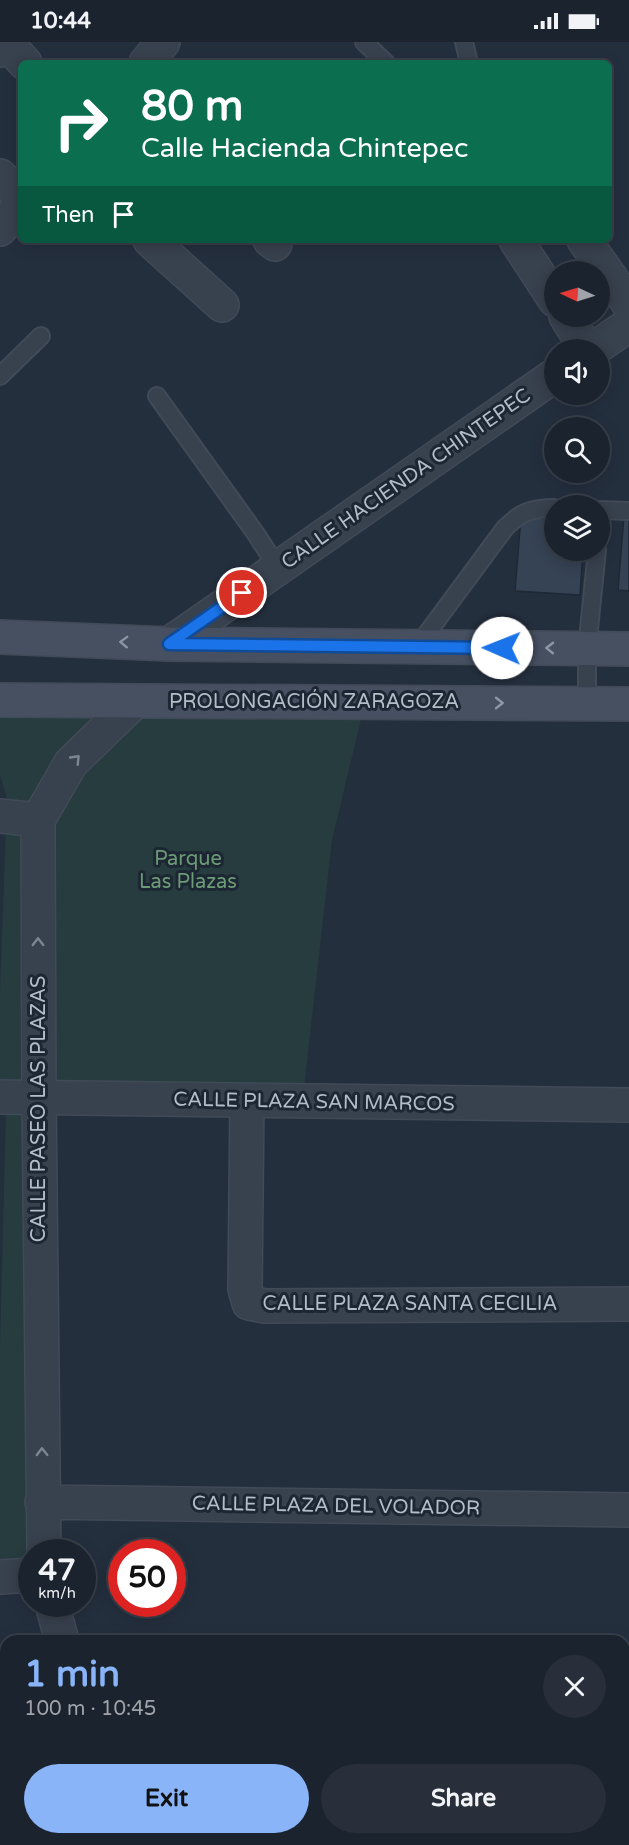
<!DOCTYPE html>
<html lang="en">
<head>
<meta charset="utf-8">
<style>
	body { margin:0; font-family:"Varela Round",sans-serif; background:#282f3a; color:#f1f3f6; height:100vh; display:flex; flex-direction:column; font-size:22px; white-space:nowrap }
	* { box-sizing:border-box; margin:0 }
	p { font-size:20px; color:#a0a4aa }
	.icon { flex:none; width:33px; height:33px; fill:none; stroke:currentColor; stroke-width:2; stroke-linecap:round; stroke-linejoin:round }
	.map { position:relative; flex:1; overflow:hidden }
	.sheet { position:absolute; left:0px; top:1593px; width:630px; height:210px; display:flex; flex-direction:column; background:#1b232e; border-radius:18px 18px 0 0; box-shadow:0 3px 15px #0003,0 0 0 2px #39404a }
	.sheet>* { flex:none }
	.banner { position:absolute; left:18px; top:18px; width:594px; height:183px; border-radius:9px; box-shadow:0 3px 15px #0003,0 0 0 2px #39404a; background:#0b6e4f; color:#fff; overflow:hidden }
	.needle { width:39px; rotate:274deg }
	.tools { position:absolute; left:544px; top:219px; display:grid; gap:12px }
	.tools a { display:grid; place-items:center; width:66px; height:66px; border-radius:50%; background:#1b232e; box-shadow:0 3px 15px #0003,0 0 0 2px #39404a; font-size:30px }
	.speed { position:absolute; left:18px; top:1497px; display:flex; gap:12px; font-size:30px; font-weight:700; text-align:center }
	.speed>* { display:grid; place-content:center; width:78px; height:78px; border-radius:50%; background:#1b232e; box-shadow:0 3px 15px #0003,0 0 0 2px #39404a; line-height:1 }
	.speed small { font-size:15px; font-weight:400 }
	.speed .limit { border:9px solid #d22; background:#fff; color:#111 }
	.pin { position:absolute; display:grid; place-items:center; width:51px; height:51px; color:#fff; margin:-26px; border:3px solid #fff; border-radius:50%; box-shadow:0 2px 6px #0007 }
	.me { position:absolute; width:66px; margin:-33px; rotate:271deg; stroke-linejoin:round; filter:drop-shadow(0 0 4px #0008) }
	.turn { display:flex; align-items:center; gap:21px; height:126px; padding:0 24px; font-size:27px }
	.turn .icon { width:78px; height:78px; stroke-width:2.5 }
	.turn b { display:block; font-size:42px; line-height:51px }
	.then { display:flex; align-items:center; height:57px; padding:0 24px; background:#0003; gap:12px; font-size:22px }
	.round { display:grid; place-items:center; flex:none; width:63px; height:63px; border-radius:32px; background:#282f3a }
	.overview { display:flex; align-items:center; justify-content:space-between; height:102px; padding:0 24px }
	h1 { font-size:36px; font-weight:700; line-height:45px; color:#8ab4f8 }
	.primary-button { display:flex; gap:12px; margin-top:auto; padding:12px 24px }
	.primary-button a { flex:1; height:69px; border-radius:36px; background:#8ab4f8; color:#111; font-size:24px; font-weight:700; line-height:69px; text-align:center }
	.primary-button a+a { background:#282f3a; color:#f1f3f6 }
	.status { display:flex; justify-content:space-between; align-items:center; height:42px; padding:0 30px; background:#1b232e; direction:ltr }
	.status svg { height:16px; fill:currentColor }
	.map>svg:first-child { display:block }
	.green { fill:#263c3f }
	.building { fill:#364354; stroke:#1f2835; stroke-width:1.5 }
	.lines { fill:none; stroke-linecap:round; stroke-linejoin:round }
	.service-casing { stroke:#414a57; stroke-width:20 }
	.minor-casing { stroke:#414a57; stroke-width:36 }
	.secondary-casing { stroke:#414a57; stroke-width:36 }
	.service { stroke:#38414e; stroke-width:16 }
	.minor { stroke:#38414e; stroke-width:33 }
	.secondary { stroke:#465061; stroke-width:33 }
	.oneway { stroke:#8e96a5 }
	.oneway2 { stroke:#7c8592 }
	.route-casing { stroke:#114b97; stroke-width:15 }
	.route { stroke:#1a73e8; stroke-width:10 }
	.labels { text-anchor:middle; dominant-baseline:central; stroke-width:6; stroke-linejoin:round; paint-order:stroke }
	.street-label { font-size:20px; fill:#b4bcc9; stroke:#1d2633 }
	.park-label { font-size:20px; fill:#6b9a76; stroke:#1d2633 }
</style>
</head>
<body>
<div class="status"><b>10:44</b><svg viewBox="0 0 49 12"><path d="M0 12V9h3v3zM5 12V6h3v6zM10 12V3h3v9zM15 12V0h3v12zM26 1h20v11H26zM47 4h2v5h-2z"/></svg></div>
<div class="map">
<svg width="629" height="1803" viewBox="0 0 629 1803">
	<rect width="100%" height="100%" fill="#242f3e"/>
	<path class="green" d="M145 667 363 669 332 798 303 1055 48 1053V793L81 731Z
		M0 669 105 671 31 761 8 760 0 733Z
		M6 785H30L35 1051H0V951Z
		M33 1067 32 1469 29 1522 0 1518V1306L6 1069Z"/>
	<path class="building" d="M624 473 629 474V549L618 548Z
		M521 474 555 477V508H583L580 553 515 549Z"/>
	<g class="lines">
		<g class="service-casing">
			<path id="service" d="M364 0 386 21
				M464 0 468 17 467 21
				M0 334 41 294
				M157 354 256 492 278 526
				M600 468 629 469
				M417 605 505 486C521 470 531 466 555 466
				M587 661V607L597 508"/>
		</g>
		<g class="minor-casing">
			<path id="minor" d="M0 8 12 7 25 21
				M146 21 163 0
				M0 134 21 155
				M0 187 21 163
				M150 198 222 263
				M270 198 275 202
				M516 198 555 258
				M584 198 629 262
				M566 274 587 308
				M592 308 629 283
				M169 602 555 333
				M0 774 38 778
				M0 1055 629 1063
				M247 1059 245 1247 249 1261 265 1264 629 1262
				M42 1460 629 1468
				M44 1510 39 1056 38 778 71 721 135 659
				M0 1535 32 1533
				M52 1562 62 1599
				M624 1680H629
				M109 1797 110 1803
				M320 1797 321 1803
				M531 1803 532 1797"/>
		</g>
		<g class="secondary-casing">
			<path id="secondary" d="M0 595 169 602 629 607
				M0 658 629 662"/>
		</g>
		<use href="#service" class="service"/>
		<use href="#minor" class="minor"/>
		<use href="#secondary" class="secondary"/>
	</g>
	<defs><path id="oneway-chevron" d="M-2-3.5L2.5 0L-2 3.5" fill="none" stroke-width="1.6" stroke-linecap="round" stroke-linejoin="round" transform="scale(1.5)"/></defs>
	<g class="oneway">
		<use href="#oneway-chevron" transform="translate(124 600) rotate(-178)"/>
		<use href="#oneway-chevron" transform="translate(550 606) rotate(-179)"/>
		<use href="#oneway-chevron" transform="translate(499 661)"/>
	</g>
	<g class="oneway2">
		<use href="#oneway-chevron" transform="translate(76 717) rotate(-46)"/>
		<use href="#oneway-chevron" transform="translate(38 900) rotate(-90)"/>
		<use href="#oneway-chevron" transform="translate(42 1410) rotate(-91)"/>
	</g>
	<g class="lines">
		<g class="route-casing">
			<path id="route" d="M242 551 169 602 502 606"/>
		</g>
		<use href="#route" class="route"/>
	</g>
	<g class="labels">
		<g class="street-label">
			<text transform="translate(406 437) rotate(-35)">CALLE HACIENDA CHINTEPEC</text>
			<text x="314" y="660">PROLONGACIÓN ZARAGOZA</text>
			<text transform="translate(314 1060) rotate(1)">CALLE PLAZA SAN MARCOS</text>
			<text transform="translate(39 1067) rotate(-90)">CALLE PASEO LAS PLAZAS</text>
			<text x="410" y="1262">CALLE PLAZA SANTA CECILIA</text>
			<text transform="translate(336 1464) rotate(1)">CALLE PLAZA DEL VOLADOR</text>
		</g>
		<g class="park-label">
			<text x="188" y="817">Parque<tspan x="188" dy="23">Las Plazas</tspan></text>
		</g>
	</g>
</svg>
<div class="tools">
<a><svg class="needle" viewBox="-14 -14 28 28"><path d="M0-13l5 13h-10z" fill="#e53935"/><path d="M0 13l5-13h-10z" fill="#a0a4aa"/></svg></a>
<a><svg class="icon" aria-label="sound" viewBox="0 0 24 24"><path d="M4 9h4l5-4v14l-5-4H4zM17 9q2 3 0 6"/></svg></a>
<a><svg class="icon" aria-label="search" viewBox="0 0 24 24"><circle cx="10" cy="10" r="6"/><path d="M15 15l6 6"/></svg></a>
<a><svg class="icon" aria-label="layers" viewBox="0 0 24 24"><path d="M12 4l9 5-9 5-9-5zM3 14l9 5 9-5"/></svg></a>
</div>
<div class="speed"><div>47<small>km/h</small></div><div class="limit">50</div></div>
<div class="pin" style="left:242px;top:551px;background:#d93025"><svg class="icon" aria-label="arrive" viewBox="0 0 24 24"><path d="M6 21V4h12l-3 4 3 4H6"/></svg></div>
<svg class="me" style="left:502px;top:606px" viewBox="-20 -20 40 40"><circle r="19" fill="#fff"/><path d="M0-13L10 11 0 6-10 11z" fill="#1a73e8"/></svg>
<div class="banner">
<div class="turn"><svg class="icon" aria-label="right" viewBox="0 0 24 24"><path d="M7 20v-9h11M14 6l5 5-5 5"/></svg><div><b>80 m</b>Calle Hacienda Chintepec</div></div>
<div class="then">Then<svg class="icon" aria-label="arrive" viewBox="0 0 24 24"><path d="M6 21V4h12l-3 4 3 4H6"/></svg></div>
</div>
<section class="sheet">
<div class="overview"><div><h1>1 min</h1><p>100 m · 10:45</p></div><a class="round"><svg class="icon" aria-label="close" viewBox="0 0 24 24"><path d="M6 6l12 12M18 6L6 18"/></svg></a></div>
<div class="primary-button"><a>Exit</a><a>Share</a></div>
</section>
</div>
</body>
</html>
